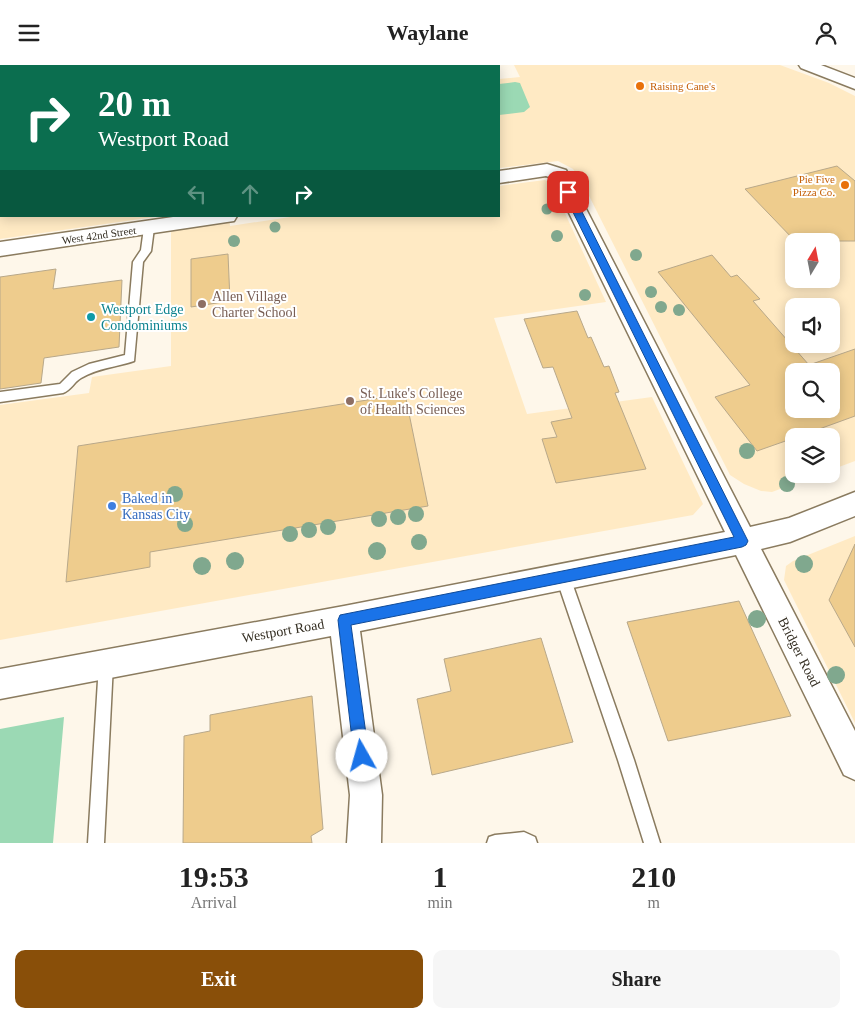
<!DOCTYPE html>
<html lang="en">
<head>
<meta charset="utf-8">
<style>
	body { margin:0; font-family:Georgia,serif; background:#f6f6f6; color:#222; height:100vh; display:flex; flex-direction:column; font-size:19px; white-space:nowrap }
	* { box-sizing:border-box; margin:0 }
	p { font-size:16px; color:#767676 }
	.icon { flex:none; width:28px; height:28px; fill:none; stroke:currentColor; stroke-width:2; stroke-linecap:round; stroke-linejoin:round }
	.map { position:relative; height:778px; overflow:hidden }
	.details { display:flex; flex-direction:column; background:#fff; flex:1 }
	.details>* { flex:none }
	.banner { position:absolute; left:0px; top:0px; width:500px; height:152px; box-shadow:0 2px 12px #0003; background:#0b6e4f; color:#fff; overflow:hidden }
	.needle { width:32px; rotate:10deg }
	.buttons { position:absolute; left:785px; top:168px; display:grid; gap:10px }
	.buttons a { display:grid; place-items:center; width:55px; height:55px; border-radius:10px; background:#fff; box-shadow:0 2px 12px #0003; font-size:25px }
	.pin { position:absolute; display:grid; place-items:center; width:42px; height:42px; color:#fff; margin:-21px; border-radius:10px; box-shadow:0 2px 8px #0006 }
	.me { position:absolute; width:55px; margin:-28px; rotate:353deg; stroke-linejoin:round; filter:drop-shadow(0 0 4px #0008) }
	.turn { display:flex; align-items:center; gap:18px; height:105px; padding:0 15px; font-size:22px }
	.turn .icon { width:65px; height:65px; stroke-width:2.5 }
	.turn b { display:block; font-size:35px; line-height:42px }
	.lanes { display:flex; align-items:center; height:48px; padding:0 15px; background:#0003; justify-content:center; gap:25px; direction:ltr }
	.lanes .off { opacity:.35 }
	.eta { display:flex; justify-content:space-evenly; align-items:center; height:85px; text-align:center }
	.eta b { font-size:30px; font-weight:800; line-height:35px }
	.cta { display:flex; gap:10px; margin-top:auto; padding:10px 15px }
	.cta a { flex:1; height:58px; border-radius:10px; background:#894f09; color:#fff; font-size:20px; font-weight:800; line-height:58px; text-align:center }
	.cta a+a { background:#f6f6f6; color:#222 }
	header { display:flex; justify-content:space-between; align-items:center; height:65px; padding:0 15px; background:#fff; font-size:22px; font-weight:800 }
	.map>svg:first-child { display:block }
	.built { fill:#ffeac4; fill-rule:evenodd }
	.green { fill:#9bd9b4 }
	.building { fill:#eecc8d; stroke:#b8a88a; fill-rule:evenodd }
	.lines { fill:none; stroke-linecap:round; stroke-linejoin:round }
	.lane-casing { stroke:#8a7b5f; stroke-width:3 }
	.street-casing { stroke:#8a7b5f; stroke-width:3 }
	.lane { fill:#fff; fill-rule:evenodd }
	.street { fill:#fff; fill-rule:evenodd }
	.tree { fill:#80a88e }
	.route { fill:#1a73e8; stroke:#114b97 }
	.food-dot { fill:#e8710a; stroke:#fff; stroke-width:2 }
	.education-dot { fill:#8d6e63; stroke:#fff; stroke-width:2 }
	.culture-dot { fill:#0f9aa8; stroke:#fff; stroke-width:2 }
	.shop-dot { fill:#3f7fe0; stroke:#fff; stroke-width:2 }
	.labels { text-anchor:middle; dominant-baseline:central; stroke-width:4; stroke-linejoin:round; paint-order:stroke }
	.far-food-label { font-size:11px; fill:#c56008; stroke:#fff; text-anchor:start }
	.far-street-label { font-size:11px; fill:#352f23; stroke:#fff }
	.education-label { font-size:14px; fill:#785e54; stroke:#fff; text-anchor:start }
	.culture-label { font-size:14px; fill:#0d838f; stroke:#fff; text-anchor:start }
	.shop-label { font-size:14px; fill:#366cbe; stroke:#fff; text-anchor:start }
	.street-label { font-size:14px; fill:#352f23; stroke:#fff }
</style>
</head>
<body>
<header><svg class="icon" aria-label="menu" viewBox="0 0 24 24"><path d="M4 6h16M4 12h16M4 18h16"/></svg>Waylane<svg class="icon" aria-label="person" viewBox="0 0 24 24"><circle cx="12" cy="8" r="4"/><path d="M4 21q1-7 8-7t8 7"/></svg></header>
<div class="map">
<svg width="855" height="778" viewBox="0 0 855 778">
	<rect width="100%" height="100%" fill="#fef7ea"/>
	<path class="built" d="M514 0H780L829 18 855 31V396L831 405V371H794V409H821L772 427 761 426 744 419 730 410 583 119 573 104 558 96 499 103V14L520 12ZM794 176H831V214H794ZM794 241H831V279H794ZM794 306H831V344H794Z
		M0 29 1 151H161L0 174Z
		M545 115 551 118 606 237 494 253 527 349 652 332 703 439 693 450 0 575V340L89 328 92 312 171 301V151H229L230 161 297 151H499V121Z
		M855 471V658L784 515 786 501 793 496Z"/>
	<path class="green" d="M515 17 520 18 530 42 524 47 499 50V19Z
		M64 652 53 778H0V664Z"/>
	<path class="building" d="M837 101 855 116V176H795L745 124Z
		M228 189 230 236 191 242V194Z
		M712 190 731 212 737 210 760 234 753 236 809 300 855 284V351L800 371H794V373L757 386 715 332 750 320 658 207ZM794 306H831V344H794Z
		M56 204 53 224 122 215 119 282 44 293 41 318 0 324V212Z
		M577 246 588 273 591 272 604 302 609 301 619 327 615 328 646 404 556 418 542 374 557 372 551 357 572 353 553 302 543 303 524 254Z
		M405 329 428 441 150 487V502L66 517 78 381Z
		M855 479V582L829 535Z
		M739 536 791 651 668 676 627 557Z
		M541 573 573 677 432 710 417 634 451 626 444 594Z
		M312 631 323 764 311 771 312 778H183L184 671 210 666V650Z"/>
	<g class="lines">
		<g class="lane-casing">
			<path id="lane" d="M149 160 154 163 151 186 143 197 134 296C117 302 97 303 81 313 74 317 71 325 63 328L0 337V327L60 319 72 307 89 299 125 290 133 197 141 185 144 163Z
				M563 505 568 507 570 512 634 695 660 778H644L618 695 556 512 558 507Z
				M106 592 111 594 113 599 104 778H88L99 599 101 594Z
				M524 767 535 772 537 778H487L489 772 495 770Z"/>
		</g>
		<g class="street-casing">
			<path id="street" d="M799 0H821L855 13V24L801 3Z
				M547 99 566 105 568 109 750 462 789 453 855 427V451L790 477 761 484 855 666V715L844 710 736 490 360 566 382 730 381 778H347L350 730 331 571 0 634V604L344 541 725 467 552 113 546 111 499 118V106Z
				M180 151H237L234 156 227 157 0 191V177Z"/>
		</g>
		<use href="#lane" class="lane"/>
		<use href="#street" class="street"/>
	</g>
	<g class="tree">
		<circle cx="547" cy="144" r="5.5"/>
		<circle cx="275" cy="162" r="5.5"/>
		<circle cx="557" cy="171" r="6"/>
		<circle cx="234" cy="176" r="6"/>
		<circle cx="636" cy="190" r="6"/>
		<circle cx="651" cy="227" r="6"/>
		<circle cx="585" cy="230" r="6"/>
		<circle cx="661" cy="242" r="6"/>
		<circle cx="679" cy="245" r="6"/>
		<circle cx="747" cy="386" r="8"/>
		<circle cx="787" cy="419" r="8"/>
		<circle cx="175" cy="429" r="8"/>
		<circle cx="416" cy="449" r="8"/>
		<circle cx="398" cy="452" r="8"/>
		<circle cx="379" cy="454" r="8"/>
		<circle cx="185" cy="459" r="8"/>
		<circle cx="328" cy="462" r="8"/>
		<circle cx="309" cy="465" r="8"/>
		<circle cx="290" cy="469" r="8"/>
		<circle cx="419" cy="477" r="8"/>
		<circle cx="377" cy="486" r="9"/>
		<circle cx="235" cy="496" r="9"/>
		<circle cx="804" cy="499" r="9"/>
		<circle cx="202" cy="501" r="9"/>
		<circle cx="757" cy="554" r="9"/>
		<circle cx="836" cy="610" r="9"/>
	</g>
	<path class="route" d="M568 124 572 127 748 476 746 480 742 482 351 560 369 691 367 696 362 698 356 696 354 691 338 555 340 550 734 472 563 127Z"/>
	<g class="food-dot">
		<circle cx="640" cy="21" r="5"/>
		<circle cx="845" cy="120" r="5"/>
	</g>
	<g class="education-dot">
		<circle cx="202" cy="239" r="5"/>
		<circle cx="350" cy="336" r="5"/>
	</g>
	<circle class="culture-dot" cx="91" cy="252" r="5"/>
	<circle class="shop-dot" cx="112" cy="441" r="5"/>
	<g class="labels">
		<g class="far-food-label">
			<text x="650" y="21">Raising Cane's</text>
			<text x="835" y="114" text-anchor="end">Pie Five<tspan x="835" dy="13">Pizza Co.</tspan></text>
		</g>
		<g class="far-street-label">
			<text transform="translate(99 170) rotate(-8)">West 42nd Street</text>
		</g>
		<g class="education-label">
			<text x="212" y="231">Allen Village<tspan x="212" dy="16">Charter School</tspan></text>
			<text x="360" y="328">St. Luke's College<tspan x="360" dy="16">of Health Sciences</tspan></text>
		</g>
		<g class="culture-label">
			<text x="101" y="244">Westport Edge<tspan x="101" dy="16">Condominiums</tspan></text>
		</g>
		<g class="shop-label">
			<text x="122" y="433">Baked in<tspan x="122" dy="16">Kansas City</tspan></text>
		</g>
		<g class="street-label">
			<text transform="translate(283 566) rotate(-10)">Westport Road</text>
			<text transform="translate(799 587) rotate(63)">Bridger Road</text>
		</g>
	</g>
</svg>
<div class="buttons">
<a><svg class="needle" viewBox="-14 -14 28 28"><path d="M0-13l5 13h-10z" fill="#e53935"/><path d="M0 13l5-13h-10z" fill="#767676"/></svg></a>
<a><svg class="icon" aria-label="sound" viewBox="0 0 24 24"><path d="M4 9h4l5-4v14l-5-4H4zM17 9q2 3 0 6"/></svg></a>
<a><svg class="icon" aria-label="search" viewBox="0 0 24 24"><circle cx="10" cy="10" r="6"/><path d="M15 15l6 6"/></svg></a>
<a><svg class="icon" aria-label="layers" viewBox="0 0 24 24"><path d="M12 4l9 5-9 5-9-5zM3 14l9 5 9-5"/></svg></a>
</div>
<div class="pin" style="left:568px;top:127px;background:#d93025"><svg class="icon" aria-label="arrive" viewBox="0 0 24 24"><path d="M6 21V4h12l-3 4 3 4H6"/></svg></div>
<svg class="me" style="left:362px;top:691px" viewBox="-20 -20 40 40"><circle r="19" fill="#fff"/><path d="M0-13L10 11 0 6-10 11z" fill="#1a73e8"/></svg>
<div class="banner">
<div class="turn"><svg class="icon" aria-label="right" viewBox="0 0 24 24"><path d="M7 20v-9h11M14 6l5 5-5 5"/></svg><div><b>20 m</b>Westport Road</div></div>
<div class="lanes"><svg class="icon off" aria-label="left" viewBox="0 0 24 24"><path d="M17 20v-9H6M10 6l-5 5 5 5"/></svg><svg class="icon off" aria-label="ahead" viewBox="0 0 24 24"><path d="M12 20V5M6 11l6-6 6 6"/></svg><svg class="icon" aria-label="right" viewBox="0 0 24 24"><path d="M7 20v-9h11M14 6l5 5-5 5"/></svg></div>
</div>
</div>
<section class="details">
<div class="eta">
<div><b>19:53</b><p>Arrival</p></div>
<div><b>1</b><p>min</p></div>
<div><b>210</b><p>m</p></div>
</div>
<div class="cta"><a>Exit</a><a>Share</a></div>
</section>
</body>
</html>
